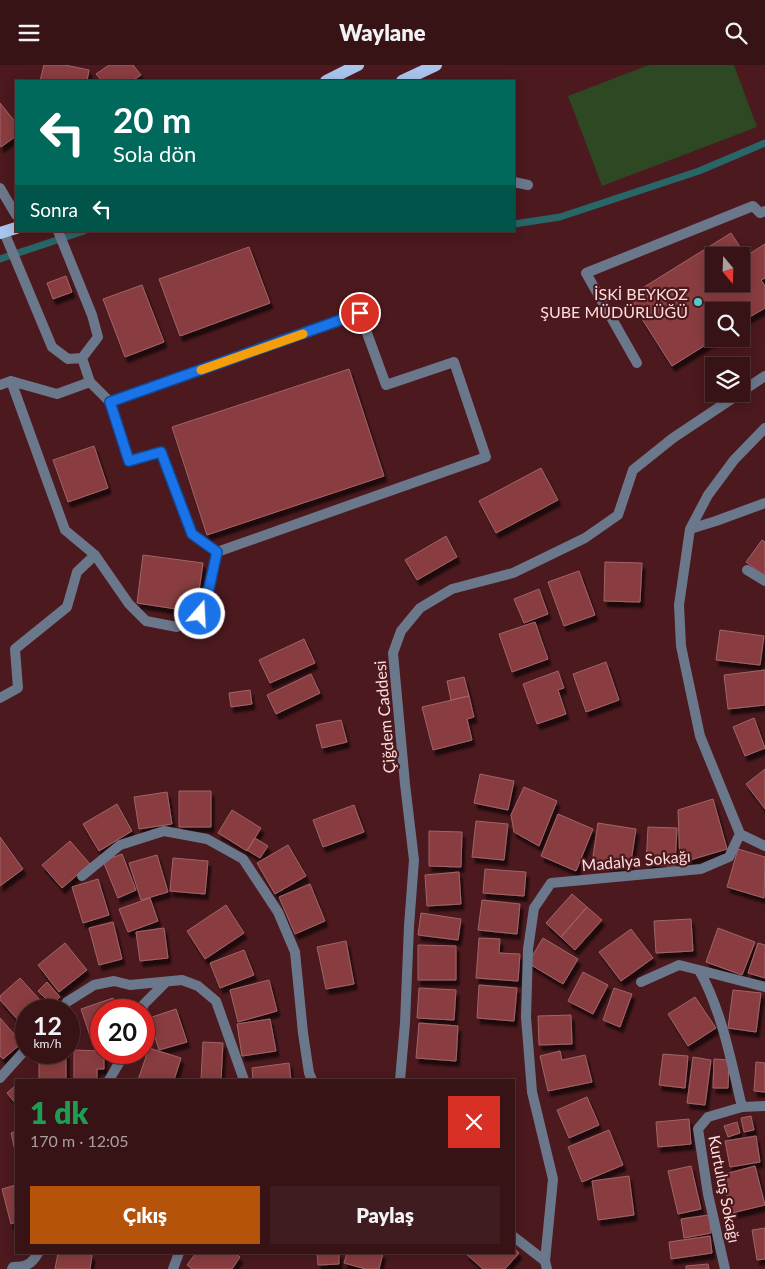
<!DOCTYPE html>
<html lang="tr">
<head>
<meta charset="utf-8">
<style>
	body { margin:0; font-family:Lato,sans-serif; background:#3f1c1f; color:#f1f3f6; height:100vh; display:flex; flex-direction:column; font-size:19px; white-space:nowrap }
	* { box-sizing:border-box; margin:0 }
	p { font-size:16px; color:#ab9ea1 }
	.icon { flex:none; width:28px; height:28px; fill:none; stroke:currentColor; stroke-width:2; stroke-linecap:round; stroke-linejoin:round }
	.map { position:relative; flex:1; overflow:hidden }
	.details { position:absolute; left:15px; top:1014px; width:500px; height:175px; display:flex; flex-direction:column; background:#381316; border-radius:0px; box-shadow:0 2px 12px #0003,0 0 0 1px #523235 }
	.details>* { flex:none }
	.top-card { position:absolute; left:15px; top:15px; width:500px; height:152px; border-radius:0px; box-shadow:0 2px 12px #0003,0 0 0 1px #523235; background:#00695c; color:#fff; overflow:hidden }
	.needle { width:32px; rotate:161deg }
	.buttons { position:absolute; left:705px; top:182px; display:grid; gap:10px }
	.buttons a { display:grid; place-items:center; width:45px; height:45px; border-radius:0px; background:#381316; box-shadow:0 2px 12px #0003,0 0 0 1px #523235; font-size:25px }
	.speed { position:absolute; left:15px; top:934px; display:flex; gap:10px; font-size:25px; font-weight:700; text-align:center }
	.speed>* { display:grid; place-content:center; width:65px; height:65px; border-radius:50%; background:#381316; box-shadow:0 2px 12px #0003,0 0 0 1px #523235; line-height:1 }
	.speed small { font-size:12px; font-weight:400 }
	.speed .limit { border:8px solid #d22; background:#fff; color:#111 }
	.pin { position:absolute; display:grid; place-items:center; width:42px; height:42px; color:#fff; margin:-21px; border:2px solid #fff; border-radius:50%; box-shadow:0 1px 5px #0007 }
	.me { position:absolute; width:55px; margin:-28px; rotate:19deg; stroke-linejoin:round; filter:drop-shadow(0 0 4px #0008) }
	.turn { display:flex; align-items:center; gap:18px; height:105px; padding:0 15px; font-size:22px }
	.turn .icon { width:65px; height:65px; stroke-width:2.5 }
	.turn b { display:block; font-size:35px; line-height:42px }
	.then { display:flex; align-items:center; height:48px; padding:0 15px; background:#0003; gap:10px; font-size:19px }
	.round { display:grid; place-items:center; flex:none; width:52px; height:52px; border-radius:0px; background:#3f1c1f }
	.head { display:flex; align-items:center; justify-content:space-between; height:85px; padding:0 15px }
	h1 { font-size:30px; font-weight:800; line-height:38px; color:#1e9e55 }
	.primary-button { display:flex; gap:10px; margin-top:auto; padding:10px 15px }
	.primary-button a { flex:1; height:58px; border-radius:0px; background:#b45309; color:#fff; font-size:20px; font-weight:800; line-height:58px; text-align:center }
	.primary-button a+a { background:#3f1c1f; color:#f1f3f6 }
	header { display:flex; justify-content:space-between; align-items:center; height:65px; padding:0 15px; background:#381316; font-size:22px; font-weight:800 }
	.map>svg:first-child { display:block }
	.green { fill:#2d4823 }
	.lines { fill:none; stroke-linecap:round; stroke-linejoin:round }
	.stream { stroke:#286668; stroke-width:7 }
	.building { fill:#893c41; stroke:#a06567; fill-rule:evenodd; filter:url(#shadow) }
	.service { stroke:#6b788c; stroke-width:10 }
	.minor { stroke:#6b788c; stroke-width:10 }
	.primary { stroke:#a9c5ed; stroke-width:12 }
	.route-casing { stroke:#114b97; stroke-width:12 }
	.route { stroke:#1a73e8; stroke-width:9 }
	.slow { stroke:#f59e0b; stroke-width:9 }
	.poi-dot { fill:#52cdd0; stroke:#4b191e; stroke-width:2 }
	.labels { text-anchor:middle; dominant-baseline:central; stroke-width:4.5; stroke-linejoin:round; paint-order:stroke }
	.poi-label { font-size:16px; fill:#fdd; stroke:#4b191e; text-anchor:end }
	.street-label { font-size:16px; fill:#fdd; stroke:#4b191e }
</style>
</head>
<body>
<header><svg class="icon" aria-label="menu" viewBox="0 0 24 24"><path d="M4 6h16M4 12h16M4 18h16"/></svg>Waylane<svg class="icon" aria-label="search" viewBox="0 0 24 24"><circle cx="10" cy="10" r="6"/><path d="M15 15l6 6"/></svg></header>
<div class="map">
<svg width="765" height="1204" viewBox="0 0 765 1204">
	<defs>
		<filter id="shadow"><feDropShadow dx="3" dy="5.5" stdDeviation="1" flood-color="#0009"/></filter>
	</defs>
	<rect width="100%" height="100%" fill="#4b191e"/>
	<path class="green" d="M649 0H734L757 62 602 121 568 31Z"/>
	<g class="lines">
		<path class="stream" d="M514 159 560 152 699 106 765 78
			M0 194 84 166"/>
	</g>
	<path class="building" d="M44 0H65L89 5 87 16H40Z
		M109 0H133L141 10 132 16H102L96 9Z
		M0 38 16 58V71L1 82 0 80Z
		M731 168 746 191 765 179V213L761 215 765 221V243L741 257V246H714V274H715L672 301 628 232ZM714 191H741V219H714Z
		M249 182 270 238 180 271 159 214Z
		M66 211 72 227 53 234 47 218Z
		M142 220 164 277 125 292 103 234Z
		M349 304 384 411 207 470 172 362Z
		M94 381 108 423 68 437 53 395Z
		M541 403 558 435 496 468 479 436Z
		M446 471 457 492 417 515 405 495Z
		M762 475 765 477V511L746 497Z
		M143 490 203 498 196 547 137 538Z
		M605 497 642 498 640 537 604 536Z
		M579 506 595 550 564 561 548 517Z
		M539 524 548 549 524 558 514 534Z
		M535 557 548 594 512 607 499 569Z
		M720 565 764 571 760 600 716 595Z
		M304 574 315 598 270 618 259 595Z
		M606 597 619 635 586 647 573 609Z
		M765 605V640L728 644 724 610Z
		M558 606 564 623 558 625 566 649 537 659 523 619Z
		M311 609 320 628 276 649 267 630Z
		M464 612 469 631 451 635 447 616Z
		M250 625 252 639 231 642 229 628Z
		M469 631 474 652 467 654 472 675 433 685 422 642Z
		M754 653 765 683 745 691 733 662Z
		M341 655 347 677 322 683 316 660Z
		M765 704V744L746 719Z
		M480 709 514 716 508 745 474 738Z
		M524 722 557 736 539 781 514 767 511 750Z
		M179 726H211V762H179Z
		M167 727 172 759 139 764 134 732Z
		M713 734 727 784 680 798 678 745Z
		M117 739 132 766 99 786 83 759Z
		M354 740 364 767 323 782 313 755Z
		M232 745 261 763 247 786 218 768Z
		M558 749 593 764 576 806 541 791Z
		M476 756 508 759 504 795 472 792Z
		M598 758 636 764 630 803 592 798Z
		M648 762 677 763 675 801 646 800Z
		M429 766 462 767 461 802 429 801Z
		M0 772 23 804 0 821Z
		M255 773 268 781 260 793 247 785Z
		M70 776 90 799 62 823 42 800Z
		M288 780 306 811 275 829 257 798Z
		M738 784 765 792 764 833 727 822Z
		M122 789 136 825 118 833 103 796Z
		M157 790 168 827 141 835 129 798Z
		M173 793 208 796 205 829 170 826Z
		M485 804 526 807 524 831 483 828Z
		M459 807 461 839 427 841 425 810Z
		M98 814 109 850 83 858 72 822Z
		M310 819 325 856 295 869 279 832Z
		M572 829 587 842 561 872 546 858Z
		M150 833 158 856 128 867 119 844Z
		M482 835 520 839 517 869 478 865Z
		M226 840 244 868 205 894 187 866Z
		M587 842 602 855 575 885 561 872Z
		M421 848 461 854 458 875 418 870Z
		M691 854 693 886 656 888 654 856Z
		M113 857 122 894 99 900 89 863Z
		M164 863 168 893 140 896 136 867Z
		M718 863 755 877 742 910 706 897Z
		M631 864 653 893 621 916 599 887Z
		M479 873 500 874 499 888 520 889 518 916 476 913Z
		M543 873 578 894 563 919 528 898Z
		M346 876 354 919 326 924 317 882Z
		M65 878 87 905 59 927 38 900Z
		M758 878 765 880V913L748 908Z
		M418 880 456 881V915H418Z
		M244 885 254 910 220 923 210 898Z
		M583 907 608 920 593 949 568 936Z
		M20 913 49 945H26V964L0 935V931Z
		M269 915 277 946 238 957 230 925Z
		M47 917 60 932 52 940 38 926Z
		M479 920 517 923 514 956 477 953Z
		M419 923 456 925 454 955 417 953Z
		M614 923 632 929 620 962 603 955Z
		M733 925 761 928 756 967 728 963Z
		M695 932 716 963 688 981 668 949Z
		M113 933 118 945H101V970L91 974 81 944Z
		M176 944 187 977 159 985 149 953Z
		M571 950 572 979 539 980 538 951Z
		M0 953 22 978 3 994 0 991Z
		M270 954 276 986 242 991 237 959Z
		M419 958 458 961 456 996 416 993Z
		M203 977 223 978 221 1015H201Z
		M149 983 181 993 174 1015H138Z
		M74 985 101 986V988H104V1004H97V1015H74Z
		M560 986 562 995 585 990 592 1017 548 1026 540 991Z
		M39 988H66V1015H39Z
		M663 989 688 991 685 1023 659 1020Z
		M693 992 711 995 705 1040 687 1038Z
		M714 994 729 995 728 1023H713Z
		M756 997 765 998V1027L754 1026Z
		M289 998 291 1015H253L252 1003Z
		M16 1020V1039L7 1028Z
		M587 1032 599 1060 569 1073 557 1045Z
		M751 1051 754 1065 744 1067 741 1053Z
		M689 1054 691 1079 658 1082 656 1057Z
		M737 1057 740 1068 728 1072 724 1061Z
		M609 1065 623 1100 582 1117 568 1082Z
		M16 1066V1090L11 1068Z
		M756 1071 760 1097 730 1102 725 1076Z
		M691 1101 701 1144 678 1149 668 1106Z
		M755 1101 765 1140 732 1148 721 1110Z
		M629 1111 634 1150 598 1155 592 1116Z
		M16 1120V1157L11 1159 2 1124Z
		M709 1150 711 1168 684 1173 681 1154Z
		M765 1163V1194L757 1195 752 1165Z
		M710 1171 712 1188 671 1194 669 1177Z
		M514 1183 519 1188 505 1204H483L465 1188H514Z
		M58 1188H78L92 1190 90 1204H55Z
		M196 1188H234L240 1192 232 1204H192L187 1200Z
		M317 1188H339V1199L318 1200Z
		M347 1188H383L379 1204H366L344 1198Z
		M708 1199 709 1204H686V1201Z"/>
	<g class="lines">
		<path class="service" d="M58 166 92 250 98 272 82 293
			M4 167 52 282 68 294 82 293
			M82 293 90 317 110 337 360 249 386 320 454 297 486 392 217 487
			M637 298 586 208 753 141 760 148 765 146
			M11 316 65 465 95 490 129 539 146 556 177 562 200 549 208 528 217 487
			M0 320 11 316 57 329 90 317
			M110 337 129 396 161 387 192 469 217 487
			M0 633 18 623 15 584 67 542 77 507 95 490"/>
		<path class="minor" d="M514 117 528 120
			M0 123 16 150
			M741 327 765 311
			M690 464 716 456 765 438
			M747 505 765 516
			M740 769 765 781
			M82 811 120 780 164 766 207 774 243 794 278 847 295 887 303 968 309 1008 312 1015
			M641 917 679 900 699 905
			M61 945 67 937 94 920 114 916 130 920 182 915 198 921 216 936 244 1015
			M142 945 144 939 166 917
			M0 1013 26 984
			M109 1015 125 988
			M400 1015 405 958 409 861 414 795 405 719 393 588 401 566 420 543 452 524 513 508 585 473 618 450 633 405 673 373 739 329
			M742 1042C731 996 722 946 699 905L765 922
			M514 1172 545 1196 547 1204
			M545 1196 553 1114 532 1027 526 952 528 884 534 843 551 818 701 804 729 792 740 769 700 671 681 581 679 540 690 464 708 430 734 395 765 363
			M12 1204 13 1202C26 1202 32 1199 38 1188
			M173 1204 179 1188
			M725 1204 708 1129 698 1064 708 1052 742 1042 765 1041"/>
		<path class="primary" d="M326 16 358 0
			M402 16 436 0
			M0 168 16 163"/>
	</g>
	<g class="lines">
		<g class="route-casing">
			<path id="route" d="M200 549 208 528 217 487 192 469 161 387 129 396 110 337 360 248"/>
		</g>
		<use href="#route" class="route"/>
		<path class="slow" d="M201 305 303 269"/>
	</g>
	<circle class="poi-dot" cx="698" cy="237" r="5"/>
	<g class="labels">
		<g class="poi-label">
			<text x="688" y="228">İSKİ BEYKOZ<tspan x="688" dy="18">ŞUBE MÜDÜRLÜĞÜ</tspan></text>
		</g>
		<g class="street-label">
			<text transform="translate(384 652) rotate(-95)">Çiğdem Caddesi</text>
			<text transform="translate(636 795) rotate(-5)">Madalya Sokağı</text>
			<text transform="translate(725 1124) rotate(79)">Kurtuluş Sokağı</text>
		</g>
	</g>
</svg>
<div class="buttons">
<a><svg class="needle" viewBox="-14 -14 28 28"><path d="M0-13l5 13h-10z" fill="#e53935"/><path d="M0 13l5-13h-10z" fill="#ab9ea1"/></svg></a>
<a><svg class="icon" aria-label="search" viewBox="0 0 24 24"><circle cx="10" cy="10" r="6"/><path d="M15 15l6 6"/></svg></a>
<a><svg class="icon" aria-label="layers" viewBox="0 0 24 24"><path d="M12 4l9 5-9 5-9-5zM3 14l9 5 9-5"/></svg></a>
</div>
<div class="speed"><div>12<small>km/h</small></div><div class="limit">20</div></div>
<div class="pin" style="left:360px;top:248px;background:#d93025"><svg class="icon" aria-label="arrive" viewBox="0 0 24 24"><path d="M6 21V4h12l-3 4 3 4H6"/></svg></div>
<svg class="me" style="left:200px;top:549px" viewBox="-20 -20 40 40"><circle r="17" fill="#1a73e8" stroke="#fff" stroke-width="3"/><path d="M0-11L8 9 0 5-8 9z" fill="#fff"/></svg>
<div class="top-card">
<div class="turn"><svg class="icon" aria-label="left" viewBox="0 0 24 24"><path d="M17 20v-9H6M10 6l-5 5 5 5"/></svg><div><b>20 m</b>Sola dön</div></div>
<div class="then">Sonra<svg class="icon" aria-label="left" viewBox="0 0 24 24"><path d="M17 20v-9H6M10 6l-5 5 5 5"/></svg></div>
</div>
<section class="details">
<div class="head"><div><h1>1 dk</h1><p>170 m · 12:05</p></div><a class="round" style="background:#d93025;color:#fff"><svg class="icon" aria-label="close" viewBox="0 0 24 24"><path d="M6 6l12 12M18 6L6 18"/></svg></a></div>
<div class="primary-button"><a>Çıkış</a><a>Paylaş</a></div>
</section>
</div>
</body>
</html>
